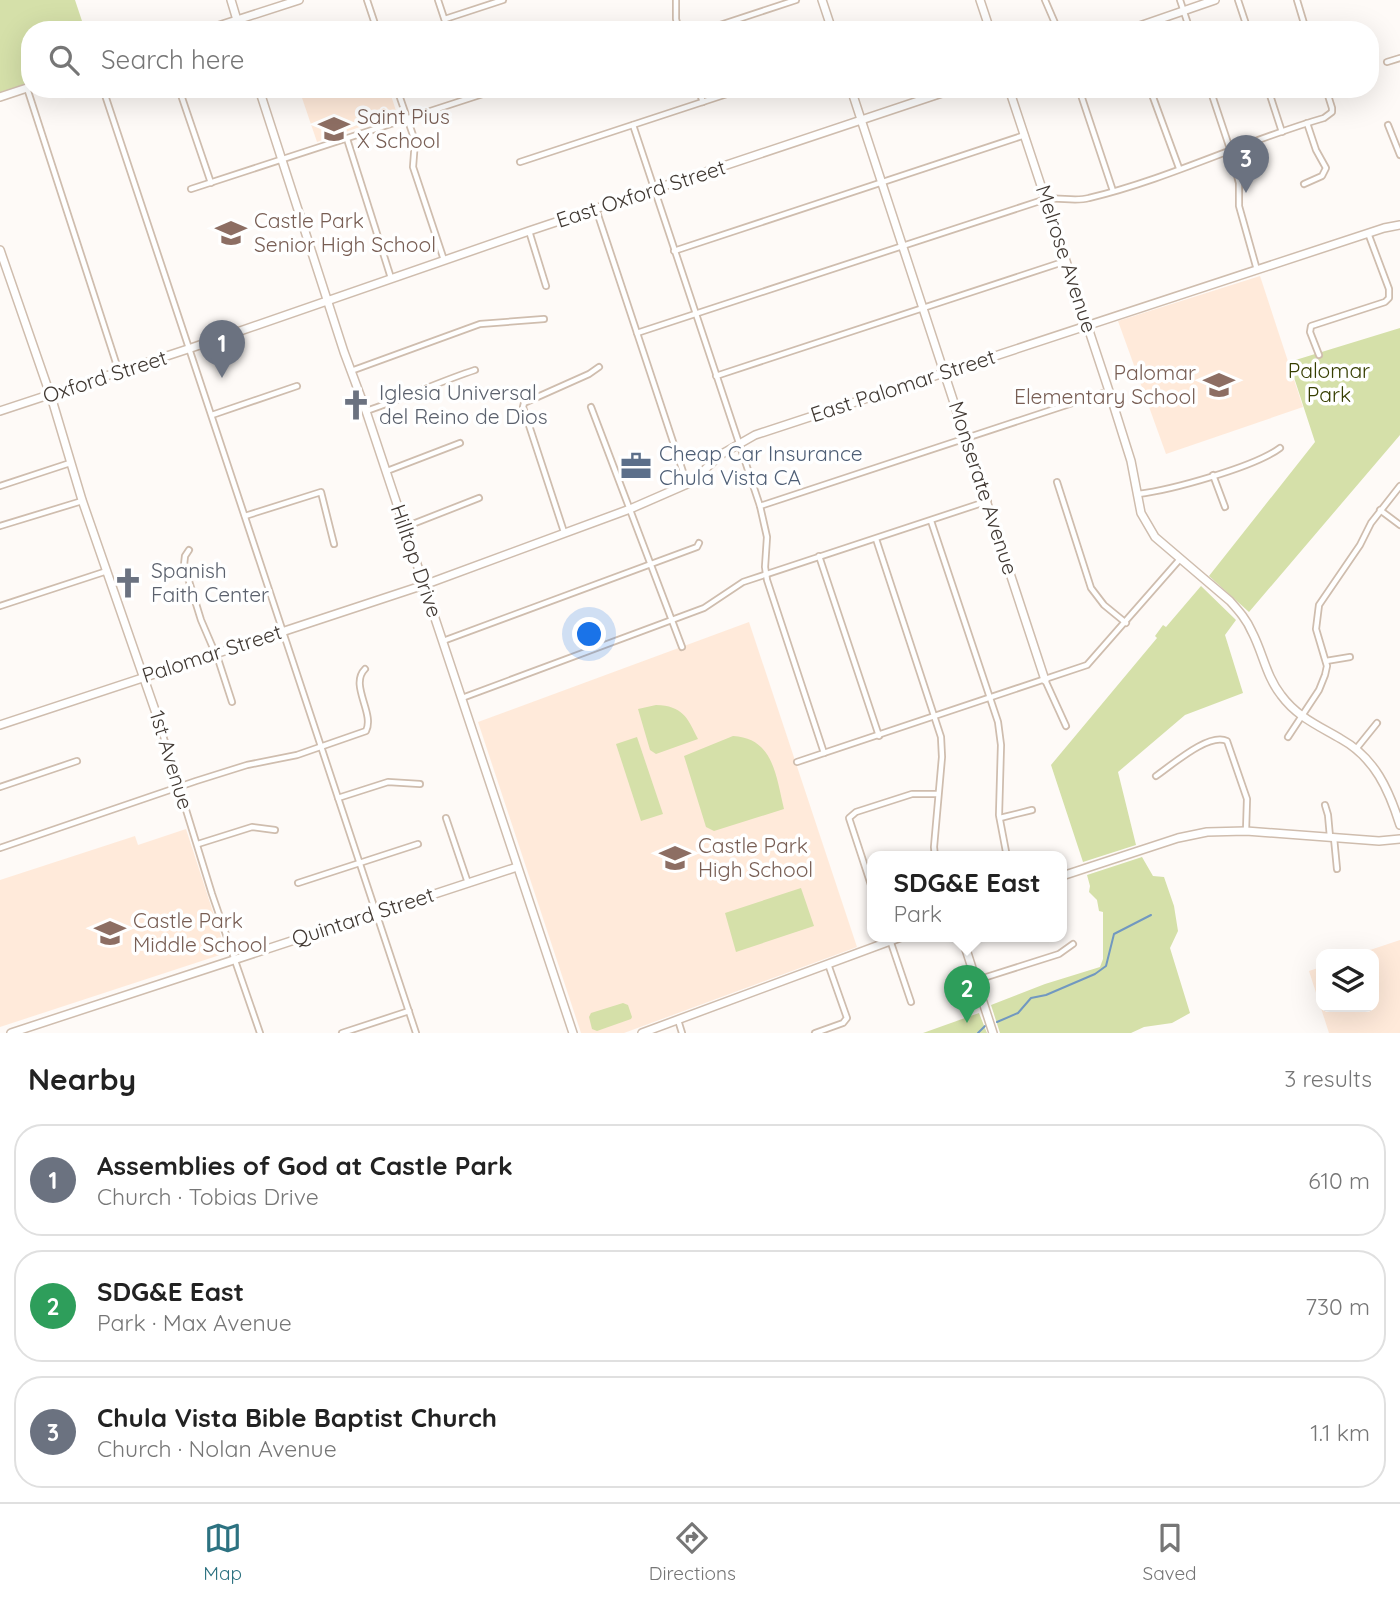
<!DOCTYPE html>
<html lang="en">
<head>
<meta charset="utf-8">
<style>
  body { margin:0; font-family:Quicksand,sans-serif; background:#f6f6f6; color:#222 }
  .controls { position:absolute; right:21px; bottom:21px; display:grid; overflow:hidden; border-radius:14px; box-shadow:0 7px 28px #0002 }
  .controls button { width:63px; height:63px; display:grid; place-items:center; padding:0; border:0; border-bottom:2px solid #e0e0e0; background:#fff; color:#222; font:35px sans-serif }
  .you { position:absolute; left:590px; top:635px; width:24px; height:24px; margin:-18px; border:5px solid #fff; border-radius:50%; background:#1a73e8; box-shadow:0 0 0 10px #1a73e833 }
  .badge { display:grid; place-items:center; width:46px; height:46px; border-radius:50%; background:#2d7281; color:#fff; font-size:23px; font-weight:700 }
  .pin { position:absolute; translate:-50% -58px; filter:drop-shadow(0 2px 4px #0008) }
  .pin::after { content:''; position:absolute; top:37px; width:24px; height:21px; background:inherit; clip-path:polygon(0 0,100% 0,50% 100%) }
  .popup { position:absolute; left:867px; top:851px; width:200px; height:91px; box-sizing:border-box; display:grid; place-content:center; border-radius:14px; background:#fff; filter:drop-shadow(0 2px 5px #0005); font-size:23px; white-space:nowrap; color:#767676 }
  .popup b { font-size:26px; color:#222 }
  .popup::after { content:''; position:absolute; left:50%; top:100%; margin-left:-14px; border:14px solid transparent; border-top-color:#fff }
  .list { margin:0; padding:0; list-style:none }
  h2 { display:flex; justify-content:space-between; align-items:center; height:91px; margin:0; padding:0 28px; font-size:30px }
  h2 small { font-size:23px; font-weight:400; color:#767676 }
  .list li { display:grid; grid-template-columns:46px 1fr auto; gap:21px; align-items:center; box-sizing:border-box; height:112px; margin:0 14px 14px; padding:0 14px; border:2px solid #e0e0e0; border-radius:28px }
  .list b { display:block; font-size:26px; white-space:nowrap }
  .list p { margin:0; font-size:23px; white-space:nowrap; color:#767676 }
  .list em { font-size:23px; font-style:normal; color:#767676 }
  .icon { flex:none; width:38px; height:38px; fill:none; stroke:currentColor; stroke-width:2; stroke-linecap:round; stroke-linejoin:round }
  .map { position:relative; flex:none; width:1400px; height:1033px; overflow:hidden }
  .search { position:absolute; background:#fff; box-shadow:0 7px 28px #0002; left:21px; right:21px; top:21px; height:77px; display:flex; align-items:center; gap:18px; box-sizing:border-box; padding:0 24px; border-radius:28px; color:#767676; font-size:26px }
  .sheet { height:469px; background:#fff }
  nav { display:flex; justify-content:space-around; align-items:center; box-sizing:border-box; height:98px; border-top:2px solid #e0e0e0; background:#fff; font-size:19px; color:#767676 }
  nav a { display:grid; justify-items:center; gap:4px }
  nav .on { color:#2d7281 }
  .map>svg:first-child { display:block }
  .built { fill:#ffeada }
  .green { fill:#d5e0a9 }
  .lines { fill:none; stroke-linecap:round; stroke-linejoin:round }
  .stream { stroke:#7198c0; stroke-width:2 }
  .street-casing { stroke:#cfbdae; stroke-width:8 }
  .secondary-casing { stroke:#cfbdae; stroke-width:10 }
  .street { stroke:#fff; stroke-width:4.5 }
  .secondary { stroke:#fff; stroke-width:7 }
  .labels { text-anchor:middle; stroke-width:7; stroke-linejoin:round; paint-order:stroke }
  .education-label { font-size:21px; fill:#785e54; stroke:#fff; text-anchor:start }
  .street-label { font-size:21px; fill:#413933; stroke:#fff }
  .park-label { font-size:21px; fill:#363e00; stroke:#fff }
  .worship-label { font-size:21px; fill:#5b616d; stroke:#fff; text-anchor:start }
  .service-label { font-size:21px; fill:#4e5e75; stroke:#fff; text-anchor:start }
</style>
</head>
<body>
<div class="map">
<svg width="1400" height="1033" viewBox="0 0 1400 1033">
  <rect width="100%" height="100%" fill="#fefaf7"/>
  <g class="built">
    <polygon points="299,89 389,89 397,114 317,142"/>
    <polygon points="1260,276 1303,407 1166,454 1118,321"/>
    <polygon points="749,622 857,947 624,1033 581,1033 478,722"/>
    <polygon points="186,829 225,949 223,954 0,1027 0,880 135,836 138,845"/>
    <polygon points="1400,940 1400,1033 1329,1033 1309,971 1321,967 1321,1007 1374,1007 1374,954 1358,954"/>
  </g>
  <g class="green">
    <polygon points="0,0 75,0 85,30 30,30 30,89 0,99"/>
    <polygon points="1400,328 1400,435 1249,612 1209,576 1315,442 1289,362"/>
    <polygon points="1201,586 1236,620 1225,635 1243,693 1185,715 1118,772 1136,845 1083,862 1051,765 1157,638 1155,636 1163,625 1166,627"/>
    <path d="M656 705C683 706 687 717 698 739L656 754 650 750 638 709Z"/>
    <path d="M733 736C773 738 776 775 784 809L714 831 706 827 684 756Z"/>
    <polygon points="637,737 663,814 641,821 616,744"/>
    <polygon points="1142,857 1153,876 1164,877 1174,906 1178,931 1170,948 1190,1013 1172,1023 1144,1027 1131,1033 1000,1033 991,1005 1045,984 1100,967 1103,959 1103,912 1099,911 1097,900 1089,892 1090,886 1087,875"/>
    <polygon points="801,888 814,926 736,952 725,913"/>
    <polygon points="623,1003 628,1005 632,1017 631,1019 597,1031 592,1029 589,1017 591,1013"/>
    <polygon points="979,1013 987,1033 923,1033"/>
  </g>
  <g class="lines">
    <g class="stream">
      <polyline points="997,1022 1018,1013 1031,998 1046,995 1095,974 1106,966 1114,934 1151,915"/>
      <polyline points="978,1033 985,1026"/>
    </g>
    <g class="street-casing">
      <g id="street">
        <polyline points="367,0 377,30"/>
        <polyline points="438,0 448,30"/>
        <polyline points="676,0 676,19 679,30"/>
        <polyline points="1045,0 1058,30"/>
        <polyline points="1180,0 1190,30"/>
        <polyline points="1238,0 1248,30"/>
        <polyline points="1297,0 1306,30"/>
        <polyline points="445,19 503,0"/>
        <polyline points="705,30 796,0"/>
        <polyline points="1387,62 1400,58"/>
        <polyline points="27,88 119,372"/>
        <polyline points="103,89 416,1033"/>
        <polyline points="179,89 211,183"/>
        <polyline points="397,89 415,141 413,167 444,260"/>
        <polyline points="698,89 703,102"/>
        <polyline points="1079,89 1113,191"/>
        <polyline points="1150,89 1179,168"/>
        <polyline points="1210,89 1230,149 1239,183 1239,206 1257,270"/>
        <polyline points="1268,89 1282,132"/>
        <polyline points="633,125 760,506 767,537 765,567 767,580 824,753"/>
        <polyline points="1388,125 1400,155"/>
        <polyline points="347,139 391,278"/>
        <polyline points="520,162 742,89"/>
        <polyline points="1304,184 1322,176 1326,168 1316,150 1307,123"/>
        <polyline points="191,189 498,89"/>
        <polyline points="596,209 687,484"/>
        <polyline points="529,231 546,286"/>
        <polyline points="674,251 1025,135"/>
        <path d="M637 333 1046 199C1060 197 1075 202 1089 198 1169 179 1244 141 1324 118L1332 112V108L1326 89"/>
        <polyline points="1319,355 1310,332 1311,326 1385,302 1389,298 1389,289 1368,233"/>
        <polyline points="351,371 480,324 544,319"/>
        <polyline points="716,376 1066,261"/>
        <polyline points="591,407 682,647"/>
        <path d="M366 411C403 399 438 382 475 370"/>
        <polyline points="212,415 297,386"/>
        <polyline points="387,471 460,443"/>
        <polyline points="1213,475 1225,507"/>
        <polyline points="1057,482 1091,588 1104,605 1126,623"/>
        <polyline points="0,486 70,463"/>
        <path d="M1138 494C1171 490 1255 467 1280 448"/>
        <polyline points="760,506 1109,391"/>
        <polyline points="1380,510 1400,525"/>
        <polyline points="245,516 321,492 334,544"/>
        <polyline points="931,521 998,722 1001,745 999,815 1007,857"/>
        <polyline points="0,526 82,501"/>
        <polyline points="405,527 479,498"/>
        <polyline points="564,532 523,407 524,403 589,374 599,367"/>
        <polyline points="876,539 941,737 942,757 934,847 935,857"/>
        <polyline points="189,550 185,556 184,565 201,620 219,662 232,702"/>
        <polyline points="819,556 879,736"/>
        <polyline points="0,606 107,571"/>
        <polyline points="443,641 697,547 699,543"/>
        <polyline points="1326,661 1350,657"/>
        <polyline points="1045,680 1066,726"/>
        <polyline points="462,698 704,608 743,582 988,501"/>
        <polyline points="157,716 212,894 260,1033"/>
        <polyline points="1288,737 1319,690 1325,675 1327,666 1316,629 1319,605 1360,545 1371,523 1400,486"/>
        <polyline points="1356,749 1377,723"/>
        <polyline points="797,762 1087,665 1180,559"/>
        <path d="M1156 776C1172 765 1209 732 1227 741L1247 799 1246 831"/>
        <polyline points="0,787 77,761"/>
        <polyline points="338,798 388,782 420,784"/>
        <polyline points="1325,805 1328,815 1330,837"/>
        <polyline points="446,818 468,883"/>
        <polyline points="1000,818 1032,810"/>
        <polyline points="1334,838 1337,869"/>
        <polyline points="198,844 252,827 275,830"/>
        <path d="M0 848 196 781 247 765 297 755 366 731C375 713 349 685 365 669"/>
        <polyline points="298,883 418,844"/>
        <polyline points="872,888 849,818 856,812 912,794 938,794"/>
        <polyline points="889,937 911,1002"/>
        <polyline points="977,980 1059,954 1073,944"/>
        <polyline points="678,1020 682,1033"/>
        <polyline points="342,1033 409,1011"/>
        <polyline points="815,1033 843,1023 847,1018 828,964"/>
      </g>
    </g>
    <g class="secondary-casing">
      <g id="secondary">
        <polyline points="231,0 240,30"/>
        <polyline points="822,0 832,30"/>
        <polyline points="980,0 990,30"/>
        <polyline points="206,30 299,0"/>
        <polyline points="1128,30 1215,0"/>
        <polyline points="259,89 344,352 366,411 573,1033"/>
        <polyline points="851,89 1045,680"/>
        <path d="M1009 89 1109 391 1131 461 1141 513 1155 537 1230 601C1239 611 1247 620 1252 632 1263 653 1266 676 1281 695 1297 717 1319 726 1341 739 1375 758 1389 790 1400 825"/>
        <polyline points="0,97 30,87"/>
        <polyline points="0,250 53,403 82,500 157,716"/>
        <polyline points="0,411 191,348 529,231 954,89"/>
        <polyline points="0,725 424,585 630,509 692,482 720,455 755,435 1384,228 1400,225"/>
        <polyline points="1062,876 1178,838 1207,832 1246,831 1379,841 1400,839"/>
        <polyline points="962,937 993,1033"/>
        <polyline points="11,1033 517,867"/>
        <polyline points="642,1033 901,937"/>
      </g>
    </g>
    <use href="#street" class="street"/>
    <use href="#secondary" class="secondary"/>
  </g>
  <defs>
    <g id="school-bare" transform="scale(2.415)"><path d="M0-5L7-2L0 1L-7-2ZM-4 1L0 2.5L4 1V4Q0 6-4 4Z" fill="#8d6e63" stroke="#fff" stroke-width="2.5" paint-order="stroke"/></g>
    <g id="church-bare" transform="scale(2.415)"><path d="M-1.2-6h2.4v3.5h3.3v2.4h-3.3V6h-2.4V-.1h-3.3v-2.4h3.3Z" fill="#6b7280" stroke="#fff" stroke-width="2.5" paint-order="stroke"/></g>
    <g id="office-bare" transform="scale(2.415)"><path d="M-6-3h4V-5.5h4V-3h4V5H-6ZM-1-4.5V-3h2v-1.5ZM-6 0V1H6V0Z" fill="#5c6f8a" stroke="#fff" stroke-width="2.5" paint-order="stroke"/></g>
  </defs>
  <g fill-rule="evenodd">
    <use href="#school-bare" x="334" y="129"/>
    <use href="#school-bare" x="231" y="233"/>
    <use href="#school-bare" x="1219" y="385"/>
    <use href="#church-bare" x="356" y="405"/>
    <use href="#office-bare" x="636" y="466"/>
    <use href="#church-bare" x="128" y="583"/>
    <use href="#school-bare" x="675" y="858"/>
    <use href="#school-bare" x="110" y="933"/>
  </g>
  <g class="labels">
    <g class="education-label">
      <text x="357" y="124">Saint Pius<tspan x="357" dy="24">X School</tspan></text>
      <text x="254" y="228">Castle Park<tspan x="254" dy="24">Senior High School</tspan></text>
      <text x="1196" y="380" text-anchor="end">Palomar<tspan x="1196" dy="24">Elementary School</tspan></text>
      <text x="698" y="853">Castle Park<tspan x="698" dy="24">High School</tspan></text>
      <text x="133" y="928">Castle Park<tspan x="133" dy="24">Middle School</tspan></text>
    </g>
    <g class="street-label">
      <text transform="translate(641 194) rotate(-18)" y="7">East Oxford Street</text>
      <text transform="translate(1066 259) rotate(72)" y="7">Melrose Avenue</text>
      <text transform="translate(105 377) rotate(-18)" y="7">Oxford Street</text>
      <text transform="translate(903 386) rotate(-18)" y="7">East Palomar Street</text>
      <text transform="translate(983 488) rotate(72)" y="7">Monserate Avenue</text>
      <text transform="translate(416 561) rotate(71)" y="7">Hilltop Drive</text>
      <text transform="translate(212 654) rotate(-18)" y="7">Palomar Street</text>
      <text transform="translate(171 760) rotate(73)" y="7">1st Avenue</text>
      <text transform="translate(363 917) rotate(-18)" y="7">Quintard Street</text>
    </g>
    <g class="park-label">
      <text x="1329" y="378">Palomar<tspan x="1329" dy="24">Park</tspan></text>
    </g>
    <g class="worship-label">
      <text x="379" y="400">Iglesia Universal<tspan x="379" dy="24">del Reino de Dios</tspan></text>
      <text x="151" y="578">Spanish<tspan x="151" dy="24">Faith Center</tspan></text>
    </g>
    <g class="service-label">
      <text x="659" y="461">Cheap Car Insurance<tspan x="659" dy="24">Chula Vista CA</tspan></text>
    </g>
  </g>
</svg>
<div class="controls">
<button><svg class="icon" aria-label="layers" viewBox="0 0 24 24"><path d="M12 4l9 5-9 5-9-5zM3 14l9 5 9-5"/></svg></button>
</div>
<div class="you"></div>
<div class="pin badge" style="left:222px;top:378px;background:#6b7280">1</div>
<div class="pin badge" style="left:967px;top:1023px;background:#2e9e5b">2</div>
<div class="popup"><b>SDG&amp;E East</b>Park</div>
<div class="pin badge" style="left:1246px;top:193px;background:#6b7280">3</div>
<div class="search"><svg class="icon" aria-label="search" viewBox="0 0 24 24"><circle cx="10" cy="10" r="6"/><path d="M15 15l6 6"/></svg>Search here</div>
</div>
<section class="sheet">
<h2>Nearby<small>3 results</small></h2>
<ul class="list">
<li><span class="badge" style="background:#6b7280">1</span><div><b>Assemblies of God at Castle Park</b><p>Church · Tobias Drive</p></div><em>610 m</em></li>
<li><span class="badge" style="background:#2e9e5b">2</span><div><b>SDG&amp;E East</b><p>Park · Max Avenue</p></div><em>730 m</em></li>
<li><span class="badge" style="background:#6b7280">3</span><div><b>Chula Vista Bible Baptist Church</b><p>Church · Nolan Avenue</p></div><em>1.1 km</em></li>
</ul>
</section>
<nav>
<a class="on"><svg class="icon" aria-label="map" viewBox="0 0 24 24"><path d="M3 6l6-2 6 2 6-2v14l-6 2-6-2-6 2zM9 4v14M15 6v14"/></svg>Map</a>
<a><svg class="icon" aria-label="directions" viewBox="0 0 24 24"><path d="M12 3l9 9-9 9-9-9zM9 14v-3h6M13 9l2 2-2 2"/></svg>Directions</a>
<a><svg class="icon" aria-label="saved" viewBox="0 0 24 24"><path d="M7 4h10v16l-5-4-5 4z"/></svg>Saved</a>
</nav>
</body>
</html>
